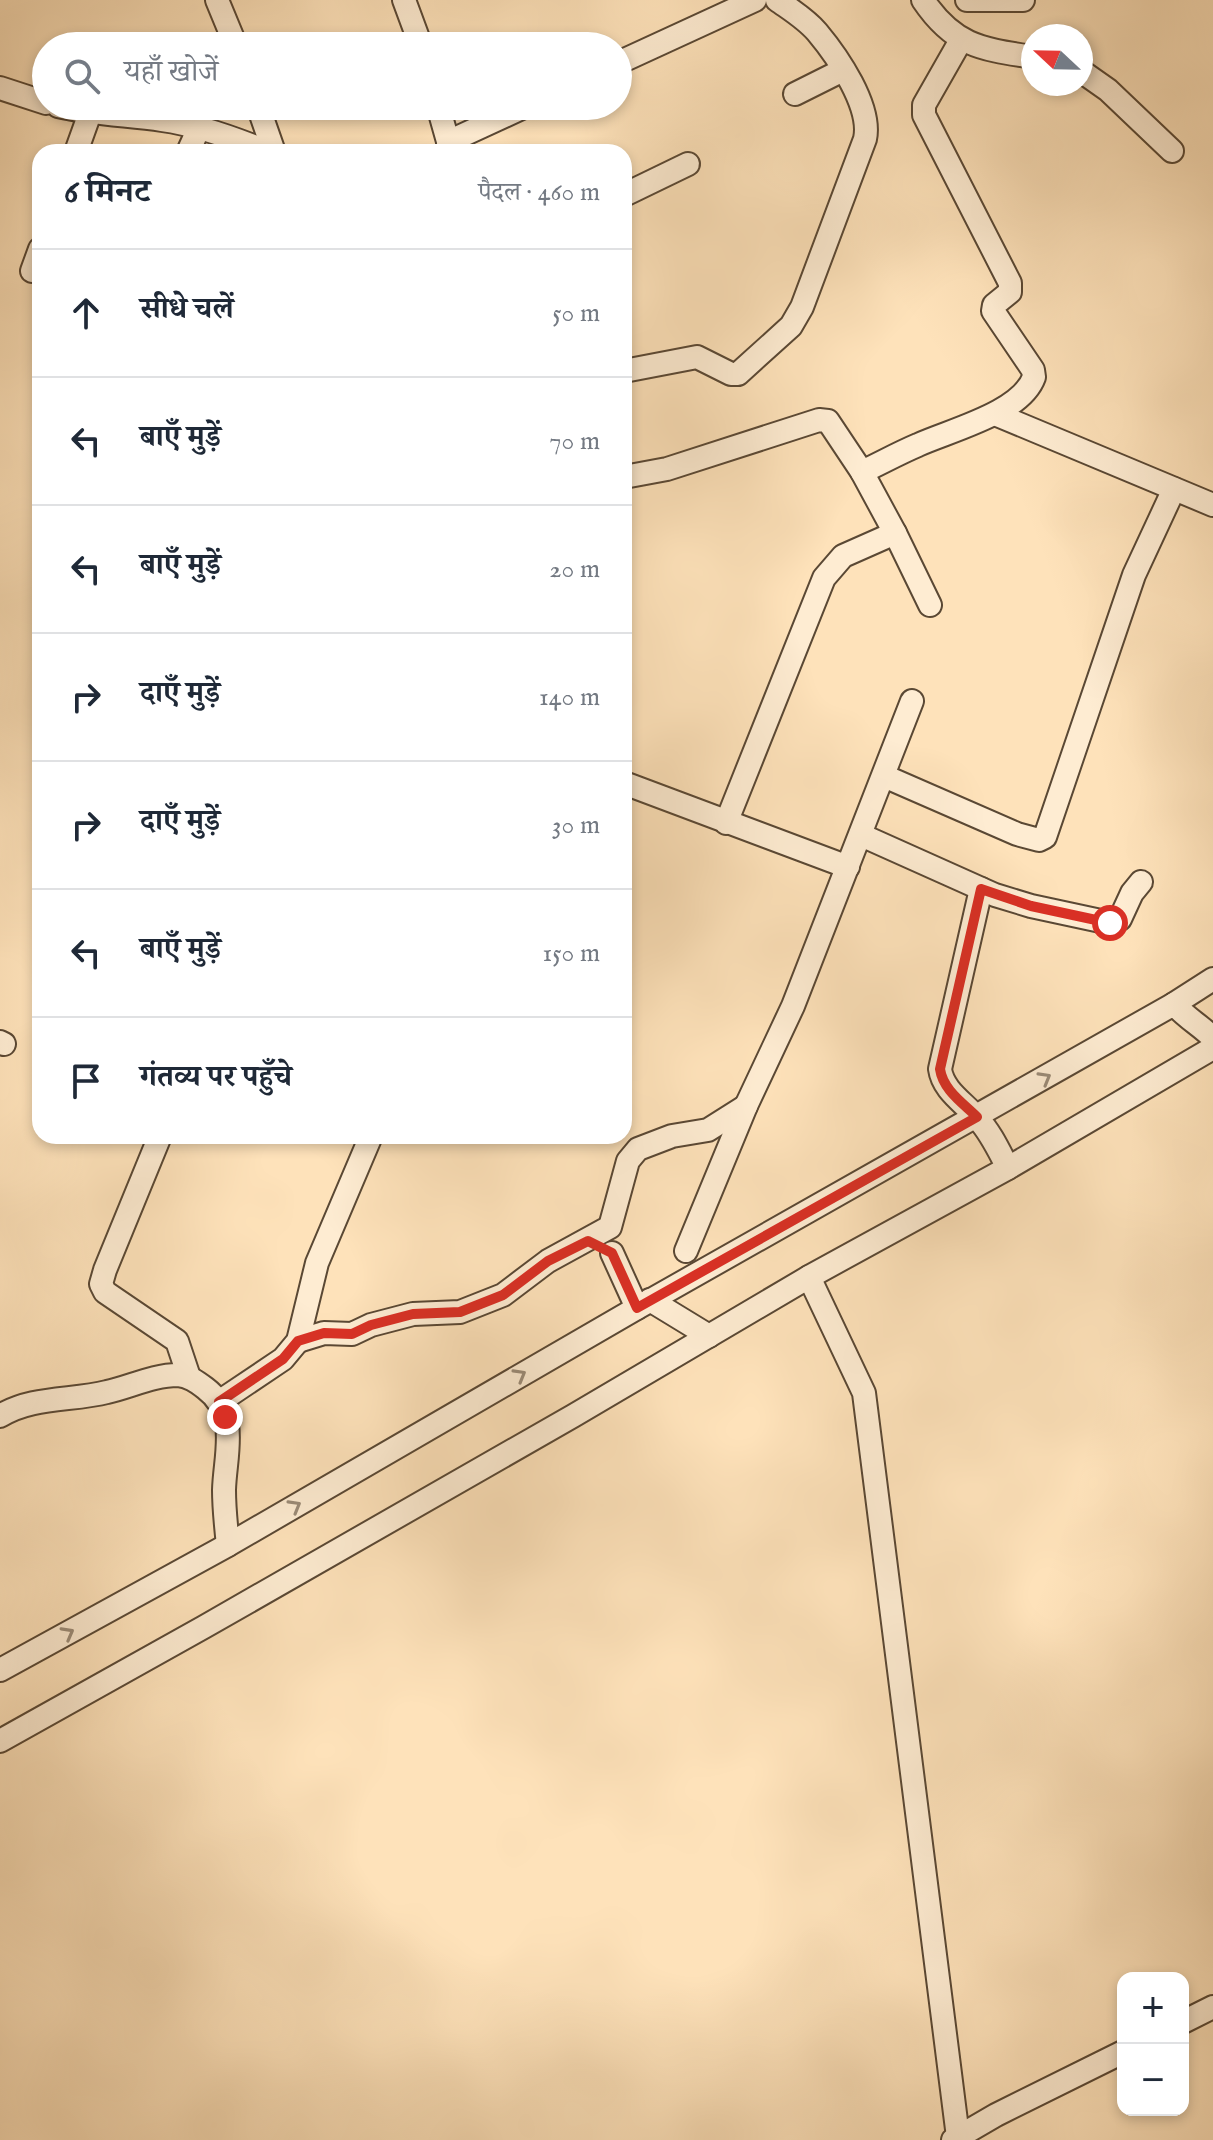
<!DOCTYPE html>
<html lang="hi">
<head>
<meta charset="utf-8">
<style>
  body { margin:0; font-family:"IM FELL English","Noto Serif Devanagari",serif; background:#f6f6f7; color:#1f2937 }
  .controls { position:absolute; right:24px; bottom:24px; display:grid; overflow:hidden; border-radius:16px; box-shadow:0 4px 12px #0003 }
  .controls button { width:72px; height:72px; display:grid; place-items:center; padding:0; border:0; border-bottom:2px solid #e0e1e3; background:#fff; color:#1f2937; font:40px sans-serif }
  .compass { position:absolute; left:1021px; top:24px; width:72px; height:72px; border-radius:50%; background:#fff; box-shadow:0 4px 12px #0003; rotate:292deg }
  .stop { position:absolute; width:24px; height:24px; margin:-18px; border:6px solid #d93025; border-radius:50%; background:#fff }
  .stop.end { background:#d93025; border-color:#fff; box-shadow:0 2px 8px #0008 }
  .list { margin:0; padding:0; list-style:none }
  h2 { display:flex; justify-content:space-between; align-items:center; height:104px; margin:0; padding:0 32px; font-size:34px }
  h2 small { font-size:26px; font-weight:400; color:#747a83 }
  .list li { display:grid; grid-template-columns:52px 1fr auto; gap:24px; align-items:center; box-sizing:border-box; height:128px; padding:0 32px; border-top:2px solid #e0e1e3 }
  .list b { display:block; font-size:30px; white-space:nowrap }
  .list em { font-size:26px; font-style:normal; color:#747a83 }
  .icon { flex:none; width:44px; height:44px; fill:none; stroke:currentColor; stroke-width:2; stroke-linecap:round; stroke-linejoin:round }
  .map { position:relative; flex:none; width:1213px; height:2140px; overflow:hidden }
  .search { position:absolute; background:#fff; box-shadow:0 4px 12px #0003; left:32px; top:32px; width:600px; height:88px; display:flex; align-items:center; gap:20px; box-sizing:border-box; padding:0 28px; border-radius:44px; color:#747a83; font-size:30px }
  .panel { position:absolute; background:#fff; box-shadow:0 4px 12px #0003; left:32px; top:144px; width:600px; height:1000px; border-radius:24px }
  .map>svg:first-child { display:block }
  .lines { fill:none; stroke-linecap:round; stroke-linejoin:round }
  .minor-casing { stroke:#5a4834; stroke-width:26 }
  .minor { stroke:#feecd2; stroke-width:22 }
  .oneway { stroke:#9b8b77 }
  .route { stroke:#d93025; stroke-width:10 }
</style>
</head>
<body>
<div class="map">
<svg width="1213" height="2140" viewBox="0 0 1213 2140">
  <rect width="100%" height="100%" fill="#fee2ba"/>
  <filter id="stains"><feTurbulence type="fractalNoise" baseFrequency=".0025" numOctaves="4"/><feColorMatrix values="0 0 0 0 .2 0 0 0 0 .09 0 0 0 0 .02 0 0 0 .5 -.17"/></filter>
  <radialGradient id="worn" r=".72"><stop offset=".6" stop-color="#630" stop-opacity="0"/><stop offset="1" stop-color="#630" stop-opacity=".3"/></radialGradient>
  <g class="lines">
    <g class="minor-casing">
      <g id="minor">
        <polyline points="217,0 236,46"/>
        <polyline points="404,0 421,46"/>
        <path d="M923 0C954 46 981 49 1033 57"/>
        <polyline points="967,0 1023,0"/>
        <polyline points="618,63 755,0"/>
        <polyline points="1081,71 1108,90 1172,151"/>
        <polyline points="0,88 46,103"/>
        <polyline points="795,94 843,70"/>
        <path d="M58 106C92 114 127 115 162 120 198 125 234 138 268 152"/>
        <polyline points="258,106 274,152"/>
        <polyline points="438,106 451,152"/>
        <polyline points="448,142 526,106"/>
        <polyline points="76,152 90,113"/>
        <polyline points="188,152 199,128"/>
        <polyline points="624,195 688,164"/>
        <polyline points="32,271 40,249"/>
        <path d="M624 371 697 357 731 374H738L791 326 802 307 865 139C872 107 838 57 817 32 806 19 791 10 777 0"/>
        <polyline points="995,414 1213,505"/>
        <path d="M862 472C881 463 899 453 918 445 951 430 1021 413 1034 377L1033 370 993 311 994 305 1010 292V283L924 115V105L961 40"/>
        <polyline points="624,477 667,469 819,420 828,421 862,472 895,533 930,605"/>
        <polyline points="884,776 1017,834 1039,840 1045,837 1134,575 1174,489"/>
        <polyline points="624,783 848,867"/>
        <polyline points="726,823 824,578 843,556 895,533"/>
        <polyline points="861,835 995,895 1031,906 1110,923 1120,919 1132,893 1141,882"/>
        <path d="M981 889 940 1069C943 1091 965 1103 978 1119 991 1133 999 1151 1008 1168"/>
        <polyline points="1174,1004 1213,979"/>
        <polyline points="0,1042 4,1044"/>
        <polyline points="160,1136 105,1270 101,1284 105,1292 177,1341 189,1377"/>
        <polyline points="686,1251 746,1106 793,1006 912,701"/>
        <polyline points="612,1253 637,1308"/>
        <polyline points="809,1277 864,1393 958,2137"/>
        <polyline points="650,1300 709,1336"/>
        <polyline points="298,1341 324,1333 352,1334 371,1325 413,1314 460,1312 503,1295 548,1261 610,1227 628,1161 638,1149 672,1136 708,1130 746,1106"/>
        <polyline points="219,1402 283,1359 298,1341 317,1263 371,1136"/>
        <path d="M0 1416C32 1396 72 1401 107 1392 130 1387 153 1375 178 1375 189 1376 197 1382 205 1388 240 1414 225 1454 224 1490 224 1509 226 1527 228 1545"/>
        <path d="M0 1670 228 1545 637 1308 1174 1004C1186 1018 1200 1025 1213 1038"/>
        <polyline points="0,1741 204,1627 573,1416 809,1277 1008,1168 1213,1048"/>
        <polyline points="1183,2022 1213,2007"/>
        <polyline points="953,2140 996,2115 1123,2052"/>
      </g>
    </g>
    <use href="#minor" class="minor"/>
  </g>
  <defs><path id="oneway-chevron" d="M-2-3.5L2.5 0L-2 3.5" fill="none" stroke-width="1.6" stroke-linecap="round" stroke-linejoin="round" transform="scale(2)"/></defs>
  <g class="oneway">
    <use href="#oneway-chevron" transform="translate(1045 1078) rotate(-30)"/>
    <use href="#oneway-chevron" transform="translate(520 1375) rotate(-30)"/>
    <use href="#oneway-chevron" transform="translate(295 1506) rotate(-30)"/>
    <use href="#oneway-chevron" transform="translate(68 1633) rotate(-29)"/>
  </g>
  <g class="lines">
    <path class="route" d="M225 1417 219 1402 283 1359 298 1341 324 1333 352 1334 371 1325 413 1314 460 1312 503 1295 548 1261 588 1241 612 1253 637 1308 977 1117C963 1103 943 1090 940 1069L981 889 1031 906 1110 923"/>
  </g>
  <rect width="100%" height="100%" filter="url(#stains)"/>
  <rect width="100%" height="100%" fill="url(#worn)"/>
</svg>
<div class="controls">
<button>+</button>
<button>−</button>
</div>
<svg class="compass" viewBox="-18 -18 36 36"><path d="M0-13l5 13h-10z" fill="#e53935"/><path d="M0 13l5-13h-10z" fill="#747a83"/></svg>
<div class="stop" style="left:1110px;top:923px"></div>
<div class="stop end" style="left:225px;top:1417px"></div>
<div class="search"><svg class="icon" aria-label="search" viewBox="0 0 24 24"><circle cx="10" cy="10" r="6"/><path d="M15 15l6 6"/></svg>यहाँ खोजें</div>
<section class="panel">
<h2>6 मिनट<small>पैदल · 460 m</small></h2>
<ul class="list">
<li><svg class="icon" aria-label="ahead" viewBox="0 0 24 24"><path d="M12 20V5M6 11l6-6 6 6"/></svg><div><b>सीधे चलें</b></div><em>50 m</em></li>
<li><svg class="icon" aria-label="left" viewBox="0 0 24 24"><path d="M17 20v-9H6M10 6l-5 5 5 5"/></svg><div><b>बाएँ मुड़ें</b></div><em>70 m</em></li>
<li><svg class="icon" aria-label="left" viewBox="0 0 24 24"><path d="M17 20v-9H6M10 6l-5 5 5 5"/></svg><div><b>बाएँ मुड़ें</b></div><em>20 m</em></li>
<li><svg class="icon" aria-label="right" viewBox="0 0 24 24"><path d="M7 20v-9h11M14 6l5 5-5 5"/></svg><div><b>दाएँ मुड़ें</b></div><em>140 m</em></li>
<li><svg class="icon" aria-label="right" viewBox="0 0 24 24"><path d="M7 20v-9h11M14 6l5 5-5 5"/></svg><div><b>दाएँ मुड़ें</b></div><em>30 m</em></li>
<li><svg class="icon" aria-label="left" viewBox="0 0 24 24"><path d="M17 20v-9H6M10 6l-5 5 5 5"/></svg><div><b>बाएँ मुड़ें</b></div><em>150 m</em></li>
<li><svg class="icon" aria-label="arrive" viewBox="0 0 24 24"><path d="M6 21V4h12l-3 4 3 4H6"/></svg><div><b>गंतव्य पर पहुँचे</b></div></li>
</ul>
</section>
</div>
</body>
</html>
